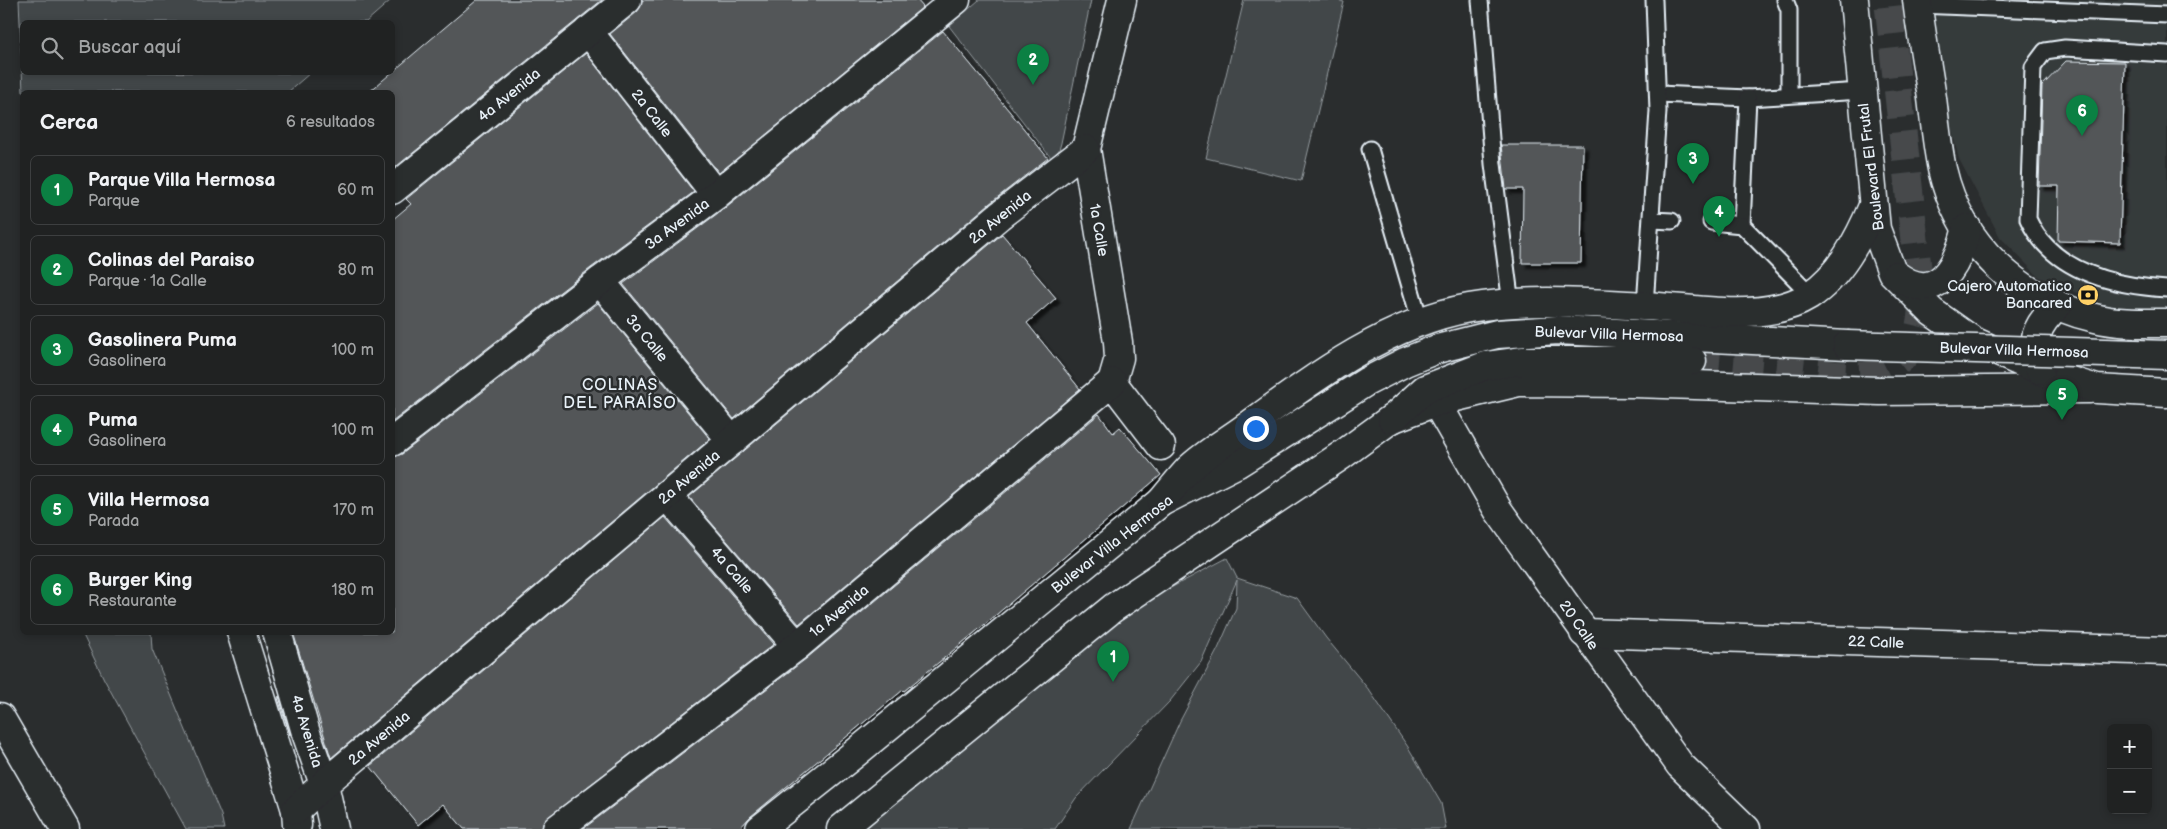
<!DOCTYPE html>
<html lang="es">
<head>
<meta charset="utf-8">
<style>
  body { margin:0; font-family:"Balsamiq Sans",sans-serif; background:#2d2f2f; color:#f1f3f6 }
  .controls { position:absolute; right:15px; bottom:15px; display:grid; overflow:hidden; border-radius:8px; box-shadow:0 2px 8px #0003 }
  .controls button { width:45px; height:45px; display:grid; place-items:center; padding:0; border:0; border-bottom:1px solid #3d3f40; background:#202222; color:#f1f3f6; font:25px sans-serif }
  .you { position:absolute; left:1255px; top:428px; width:18px; height:18px; margin:-12px; border:4px solid #fff; border-radius:50%; background:#1a73e8; box-shadow:0 0 0 8px #1a73e833 }
  .badge { display:grid; place-items:center; width:32px; height:32px; border-radius:50%; background:#0b8043; color:#fff; font-size:16px; font-weight:700 }
  .pin { position:absolute; translate:-50% -41px; filter:drop-shadow(0 1px 2px #0008) }
  .pin::after { content:''; position:absolute; top:26px; width:18px; height:15px; background:inherit; clip-path:polygon(0 0,100% 0,50% 100%) }
  .list { margin:0; padding:0; list-style:none }
  h2 { display:flex; justify-content:space-between; align-items:center; height:65px; margin:0; padding:0 20px; font-size:21px }
  h2 small { font-size:16px; font-weight:400; color:#a2a4a5 }
  .list li { display:grid; grid-template-columns:32px 1fr auto; gap:15px; align-items:center; box-sizing:border-box; height:70px; margin:0 10px 10px; padding:0 10px; border:1px solid #3d3f40; border-radius:8px }
  .list b { display:block; font-size:19px; white-space:nowrap }
  .list p { margin:0; font-size:16px; white-space:nowrap; color:#a2a4a5 }
  .list em { font-size:16px; font-style:normal; color:#a2a4a5 }
  .icon { flex:none; width:28px; height:28px; fill:none; stroke:currentColor; stroke-width:2; stroke-linecap:round; stroke-linejoin:round }
  .map { position:relative; flex:none; width:2167px; height:829px; overflow:hidden }
  .search { position:absolute; background:#202222; box-shadow:0 2px 8px #0003; left:20px; top:20px; width:375px; height:55px; display:flex; align-items:center; gap:12px; box-sizing:border-box; padding:0 18px; border-radius:8px; color:#a2a4a5; font-size:19px }
  .panel { position:absolute; background:#202222; box-shadow:0 2px 8px #0003; left:20px; top:90px; width:375px; height:545px; border-radius:8px }
  .map>svg:first-child { display:block }
  .built { fill:#363a3b }
  .green { fill:#424648; stroke:#959ca0 }
  .building { fill:#535759; stroke:#e8f1f8; filter:url(#shadow) }
  .lines { fill:none; stroke-linecap:round; stroke-linejoin:round }
  .primary-tunnel { stroke:#464a4c; stroke-width:28; stroke-dasharray:28 14; stroke-linecap:butt }
  .lane-casing { stroke:#e8f1f8; stroke-width:19 }
  .street-casing { stroke:#e8f1f8; stroke-width:31 }
  .secondary-casing { stroke:#e8f1f8; stroke-width:31 }
  .primary-casing { stroke:#e8f1f8; stroke-width:31 }
  .lane { stroke:#2a2d2e; stroke-width:15 }
  .street { stroke:#2a2d2e; stroke-width:28 }
  .secondary { stroke:#2a2d2e; stroke-width:28 }
  .primary { stroke:#2a2d2e; stroke-width:28 }
  .secondary-bridge-casing { stroke:#e8f1f8; stroke-width:31; stroke-linecap:butt }
  .secondary-bridge { stroke:#2a2d2e; stroke-width:28 }
  .labels { text-anchor:middle; stroke-width:5; stroke-linejoin:round; paint-order:stroke }
  .street-label { font-size:15px; fill:#e8f1f8; stroke:#2a2d2e }
  .poi-label { font-size:15px; fill:#e8f1f8; stroke:#2a2d2e; text-anchor:end }
  .neighbourhood-label { font-size:16px; letter-spacing:1px; fill:#e8f1f8; stroke:#2a2d2e }
</style>
</head>
<body>
<div class="map">
<svg width="2167" height="829" viewBox="0 0 2167 829">
  <defs>
    <filter id="shadow"><feDropShadow dx="4.5" dy="4.5" stdDeviation="1" flood-color="#0009"/></filter>
  </defs>
  <rect width="100%" height="100%" fill="#2a2d2e"/>
  <filter id="ink" filterUnits="userSpaceOnUse"><feTurbulence type="fractalNoise" baseFrequency=".02" numOctaves="2"/><feDisplacementMap in="SourceGraphic" scale="10" xChannelSelector="R" yChannelSelector="G"/><feConvolveMatrix kernelMatrix="1 2 1 2 8 2 1 2 1" color-interpolation-filters="sRGB"/></filter>
  <g filter="url(#ink)">
    <polygon class="built" points="1930,0 2167,0 2167,309 2113,308 2039,277 2000,237 1959,159 1937,72"/>
    <g class="green">
      <polygon points="19,0 391,0 366,22 22,22 22,72 310,73 288,92 23,92"/>
      <polygon points="979,0 1091,0 1061,143 1059,150 1051,158 949,26"/>
      <polygon points="1244,0 1337,0 1344,2 1301,181 1206,158"/>
      <polygon points="1227,558 1237,578 1297,598 1326,638 1369,690 1408,747 1441,803 1446,829 1131,829 1180,721 1218,649 1236,608 1237,580 1201,662 1170,701 1076,798 1055,829 863,829 1127,611"/>
      <polygon points="82,633 151,633 152,649 221,815 224,829 186,829 104,679"/>
    </g>
    <g class="building">
      <polygon points="477,0 602,0 392,170 392,92 369,92"/>
      <polygon points="642,0 917,0 923,7 719,173 610,34 637,12 641,6"/>
      <polygon points="943,31 1048,158 989,204 734,419 623,284 726,207"/>
      <polygon points="586,53 694,192 591,268 392,422 392,220 411,204 406,199"/>
      <polygon points="2066,61 2125,62 2120,243 2058,241 2059,186 2039,186 2042,86"/>
      <polygon points="1501,145 1583,145 1581,263 1522,263 1523,189 1506,189"/>
      <polygon points="1002,234 1056,298 1027,323 1080,389 799,624 689,497"/>
      <polygon points="598,303 710,439 331,758 293,632 392,632 392,457 402,454"/>
      <polygon points="1099,414 1113,433 1120,427 1161,475 990,620 904,691 903,690 750,817 739,829 583,829 807,658"/>
      <polygon points="665,517 774,644 548,817 543,823 542,829 464,829 443,804 418,825 370,766"/>
      <polygon points="279,696 290,735 278,698"/>
    </g>
    <g class="lines">
      <path class="primary-tunnel" d="M1692 361C1726 364 1760 367 1795 370 1822 372 1859 382 1885 370 1911 358 1920 335 1922 308L1888 0"/>
      <g class="lane-casing">
        <g id="lane">
          <polyline points="1480,0 1493,164 1511,304"/>
          <polyline points="1785,0 1789,10 1789,95"/>
          <polyline points="1918,5 2167,15"/>
          <path d="M2167 54 2065 48 2045 51 2033 67 2028 219C2052 272 2114 286 2167 289"/>
          <polyline points="1658,94 1748,98 1862,91"/>
          <polyline points="1748,98 1742,225 1811,295"/>
          <polyline points="1370,149 1416,307 1422,321"/>
          <polyline points="1652,220 1672,221"/>
          <polyline points="1711,222 1742,225"/>
          <polyline points="1645,306 1658,111 1654,0"/>
        </g>
      </g>
      <g class="street-casing">
        <g id="street">
          <polyline points="1122,0 1086,149 1118,342 1119,358 1112,382 1161,446"/>
          <polyline points="588,31 716,195"/>
          <polyline points="392,190 627,0"/>
          <polyline points="600,281 732,441"/>
          <polyline points="1436,402 1498,510 1680,765 1746,829"/>
          <polyline points="392,442 600,281 716,195 956,0"/>
          <polyline points="667,495 797,646"/>
          <polyline points="241,632 296,810 297,825"/>
          <polyline points="277,632 306,733 324,784 334,829"/>
          <polyline points="1584,633 2167,651"/>
          <polyline points="0,717 65,829"/>
          <polyline points="296,810 324,784 999,216 1086,149"/>
          <polyline points="557,829 797,646 1112,382"/>
        </g>
      </g>
      <g class="secondary-casing">
        <g id="secondary">
          <polyline points="760,829 853,755 1161,502 1238,463 1366,382 1405,362 1437,349 1497,334 1558,330 1847,345"/>
          <polyline points="841,829 1113,608 1342,455 1391,419 1436,402 1519,382 1634,383 1880,391 2090,389"/>
        </g>
      </g>
      <g class="primary-casing">
        <g id="primary">
          <polyline points="1854,0 1876,229 1892,272 1932,312 1973,341 2050,375 2097,389 2167,393"/>
          <path d="M1917 0C1921 33 1927 65 1932 98 1935 122 1937 146 1942 169 1960 246 2020 300 2095 318 2118 324 2143 323 2167 323"/>
          <path d="M1896 275C1938 307 1958 264 1967 228"/>
          <path d="M2040 370C2030 341 2035 326 2058 305"/>
          <polyline points="1392,419 1425,389 1485,366 1522,361 1692,361"/>
          <path d="M1161 502C1170 491 1179 480 1188 470 1204 454 1226 442 1245 428 1311 380 1386 323 1469 308 1527 298 1588 303 1647 306 1695 309 1766 323 1809 296 1840 276 1859 239 1873 206"/>
        </g>
      </g>
      <use href="#lane" class="lane"/>
      <use href="#street" class="street"/>
      <use href="#secondary" class="secondary"/>
      <use href="#primary" class="primary"/>
      <g class="secondary-bridge-casing">
        <polyline id="secondary-bridge" points="1847,345 2167,355"/>
      </g>
      <use href="#secondary-bridge" class="secondary-bridge"/>
    </g>
  </g>
  <defs>
    <g id="bank-disc" transform="scale(1.125)"><circle r="9.5" fill="#ffd166" stroke="#2a2d2e"/><path d="M-6-4H6V4H-6ZM0-2.3a2.3 2.3 0 1 0 0 4.6a2.3 2.3 0 1 0 0-4.6Z" fill="#111"/></g>
  </defs>
  <g fill-rule="evenodd">
    <use href="#bank-disc" x="2088" y="295"/>
  </g>
  <g class="labels">
    <g class="street-label">
      <text transform="translate(509 95) rotate(-39)" y="5">4a Avenida</text>
      <text transform="translate(652 113) rotate(52)" y="5">2a Calle</text>
      <text transform="translate(1871 167) rotate(-97)" y="5">Boulevard El Frutal</text>
      <text transform="translate(1000 217) rotate(-39)" y="5">2a Avenida</text>
      <text transform="translate(677 224) rotate(-36)" y="5">3a Avenida</text>
      <text transform="translate(1099 230) rotate(80)" y="5">1a Calle</text>
      <text transform="translate(1609 334) rotate(2)" y="5">Bulevar Villa Hermosa</text>
      <text transform="translate(647 338) rotate(50)" y="5">3a Calle</text>
      <text transform="translate(2014 350) rotate(2)" y="5">Bulevar Villa Hermosa</text>
      <text transform="translate(689 477) rotate(-40)" y="5">2a Avenida</text>
      <text transform="translate(1112 544) rotate(-38)" y="5">Bulevar Villa Hermosa</text>
      <text transform="translate(732 570) rotate(49)" y="5">4a Calle</text>
      <text transform="translate(839 611) rotate(-40)" y="5">1a Avenida</text>
      <text transform="translate(1579 625) rotate(55)" y="5">20 Calle</text>
      <text transform="translate(1876 642) rotate(2)" y="5">22 Calle</text>
      <text transform="translate(307 731) rotate(73)" y="5">4a Avenida</text>
      <text transform="translate(379 738) rotate(-40)" y="5">2a Avenida</text>
    </g>
    <g class="poi-label">
      <text x="2072" y="291">Cajero Automatico<tspan x="2072" dy="17">Bancared</tspan></text>
    </g>
    <g class="neighbourhood-label">
      <text x="620" y="390">COLINAS<tspan x="620" dy="18">DEL PARAÍSO</tspan></text>
    </g>
  </g>
</svg>
<div class="controls">
<button>+</button>
<button>−</button>
</div>
<div class="you"></div>
<div class="pin badge" style="left:1113px;top:682px">1</div>
<div class="pin badge" style="left:1033px;top:85px">2</div>
<div class="pin badge" style="left:1693px;top:184px">3</div>
<div class="pin badge" style="left:1719px;top:237px">4</div>
<div class="pin badge" style="left:2062px;top:420px">5</div>
<div class="pin badge" style="left:2082px;top:136px">6</div>
<div class="search"><svg class="icon" aria-label="search" viewBox="0 0 24 24"><circle cx="10" cy="10" r="6"/><path d="M15 15l6 6"/></svg>Buscar aquí</div>
<section class="panel">
<h2>Cerca<small>6 resultados</small></h2>
<ul class="list">
<li><span class="badge">1</span><div><b>Parque Villa Hermosa</b><p>Parque</p></div><em>60 m</em></li>
<li><span class="badge">2</span><div><b>Colinas del Paraiso</b><p>Parque · 1a Calle</p></div><em>80 m</em></li>
<li><span class="badge">3</span><div><b>Gasolinera Puma</b><p>Gasolinera</p></div><em>100 m</em></li>
<li><span class="badge">4</span><div><b>Puma</b><p>Gasolinera</p></div><em>100 m</em></li>
<li><span class="badge">5</span><div><b>Villa Hermosa</b><p>Parada</p></div><em>170 m</em></li>
<li><span class="badge">6</span><div><b>Burger King</b><p>Restaurante</p></div><em>180 m</em></li>
</ul>
</section>
</div>
</body>
</html>
